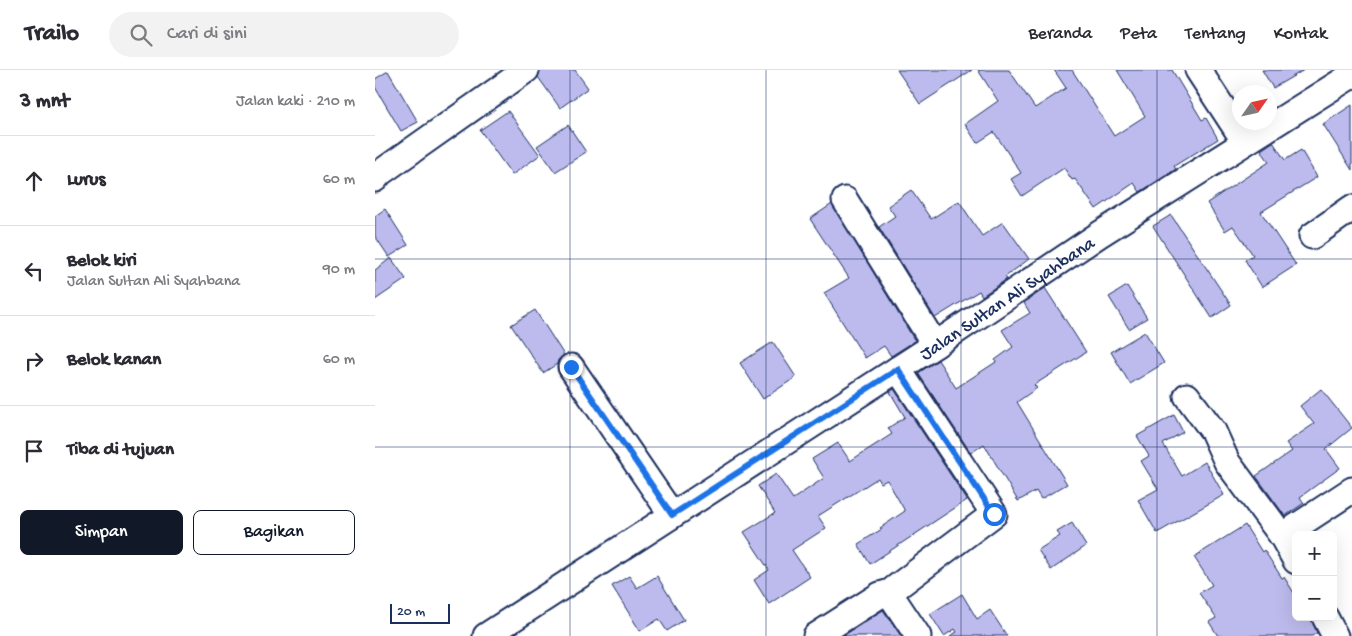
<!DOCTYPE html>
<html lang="id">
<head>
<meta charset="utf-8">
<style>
  body { margin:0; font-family:"Gochi Hand",sans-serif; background:#f2f2f3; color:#2b2b33 }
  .controls { position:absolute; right:15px; bottom:15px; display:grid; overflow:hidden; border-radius:8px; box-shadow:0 5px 20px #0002 }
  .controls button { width:45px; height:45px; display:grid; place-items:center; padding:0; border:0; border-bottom:1px solid #e1e1e2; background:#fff; color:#2b2b33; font:25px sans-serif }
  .compass { position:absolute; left:857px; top:15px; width:45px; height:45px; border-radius:50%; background:#fff; box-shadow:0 5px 20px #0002; rotate:56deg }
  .scale { position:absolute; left:15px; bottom:12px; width:60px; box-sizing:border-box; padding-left:5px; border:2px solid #1b2f5e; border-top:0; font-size:14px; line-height:18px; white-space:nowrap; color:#1b2f5e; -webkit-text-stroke:4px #fff; paint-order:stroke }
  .stop { position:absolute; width:15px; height:15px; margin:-11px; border:4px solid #1a73e8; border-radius:50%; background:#fff }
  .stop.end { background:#1a73e8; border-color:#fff; box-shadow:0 1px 5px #0008 }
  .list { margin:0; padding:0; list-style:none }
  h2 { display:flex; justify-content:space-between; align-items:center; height:65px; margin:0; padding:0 20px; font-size:21px }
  h2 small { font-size:16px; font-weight:400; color:#7c7c81 }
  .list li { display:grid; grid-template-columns:32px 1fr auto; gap:15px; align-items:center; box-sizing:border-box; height:90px; padding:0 20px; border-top:1px solid #e1e1e2 }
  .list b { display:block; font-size:19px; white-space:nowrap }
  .list p { margin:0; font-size:16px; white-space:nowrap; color:#7c7c81 }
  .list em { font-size:16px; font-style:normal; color:#7c7c81 }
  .actions { display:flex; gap:10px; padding:15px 20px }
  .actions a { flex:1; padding:11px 0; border:1px solid #111827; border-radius:8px; text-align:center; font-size:18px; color:#111827 }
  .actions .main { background:#111827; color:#fff }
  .icon { flex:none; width:28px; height:28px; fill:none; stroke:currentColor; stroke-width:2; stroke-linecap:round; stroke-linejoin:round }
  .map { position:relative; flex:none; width:977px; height:566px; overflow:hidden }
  header { display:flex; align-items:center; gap:30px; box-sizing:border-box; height:70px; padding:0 25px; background:#fff; border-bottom:1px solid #e1e1e2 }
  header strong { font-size:24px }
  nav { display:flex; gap:28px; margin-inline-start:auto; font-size:18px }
  .search { width:350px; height:45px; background:#f2f2f3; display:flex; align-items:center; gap:12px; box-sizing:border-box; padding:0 18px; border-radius:28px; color:#7c7c81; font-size:19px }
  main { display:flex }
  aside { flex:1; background:#fff }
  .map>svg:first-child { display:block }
  .building { fill:#bdbbed; stroke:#1b2f5e }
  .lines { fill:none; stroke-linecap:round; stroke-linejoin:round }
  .minor-casing { stroke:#1b2f5e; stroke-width:29 }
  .minor { stroke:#fff; stroke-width:25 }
  .route { stroke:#1a73e8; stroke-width:6 }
  .grid { fill:none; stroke:#1b2f5e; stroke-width:1; stroke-opacity:0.55 }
  .labels { text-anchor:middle; stroke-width:4; stroke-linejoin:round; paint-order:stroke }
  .street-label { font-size:19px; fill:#1b2f5e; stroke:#fff }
</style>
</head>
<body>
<header>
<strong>Trailo</strong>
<div class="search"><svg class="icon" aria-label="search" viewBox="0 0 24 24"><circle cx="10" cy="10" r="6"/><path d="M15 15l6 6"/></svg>Cari di sini</div>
<nav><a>Beranda</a><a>Peta</a><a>Tentang</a><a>Kontak</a></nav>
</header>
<main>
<aside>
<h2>3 mnt<small>Jalan kaki · 210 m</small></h2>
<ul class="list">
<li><svg class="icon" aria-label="ahead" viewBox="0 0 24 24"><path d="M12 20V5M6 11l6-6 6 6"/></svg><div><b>Lurus</b></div><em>60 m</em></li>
<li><svg class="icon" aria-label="left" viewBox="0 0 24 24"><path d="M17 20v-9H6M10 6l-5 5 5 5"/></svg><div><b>Belok kiri</b><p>Jalan Sultan Ali Syahbana</p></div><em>90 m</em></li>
<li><svg class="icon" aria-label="right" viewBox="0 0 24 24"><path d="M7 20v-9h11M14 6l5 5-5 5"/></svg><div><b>Belok kanan</b></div><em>60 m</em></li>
<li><svg class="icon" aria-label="arrive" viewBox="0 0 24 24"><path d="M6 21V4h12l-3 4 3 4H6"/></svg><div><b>Tiba di tujuan</b></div></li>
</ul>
<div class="actions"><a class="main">Simpan</a><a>Bagikan</a></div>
</aside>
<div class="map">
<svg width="977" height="566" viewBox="0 0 977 566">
  <rect width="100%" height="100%" fill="#fff"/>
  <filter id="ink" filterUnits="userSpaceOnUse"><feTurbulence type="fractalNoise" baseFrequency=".02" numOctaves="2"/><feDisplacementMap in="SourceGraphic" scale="10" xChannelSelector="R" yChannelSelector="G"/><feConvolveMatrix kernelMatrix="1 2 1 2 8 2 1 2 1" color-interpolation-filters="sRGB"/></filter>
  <g filter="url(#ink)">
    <g class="building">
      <polygon points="165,0 200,0 213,18 185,38 163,7"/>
      <polygon points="522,0 597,0 545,34"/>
      <polygon points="603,0 634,0 660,38 691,18 679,0 697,0 739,66 770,46 742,0 797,0 827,50 831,48 843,69 799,96 801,99 765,122 759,113 721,139 700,109 697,110 689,98 647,126 636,109 646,103 619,62 602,73 590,54 623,31"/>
      <polygon points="887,0 929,0 898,18"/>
      <polygon points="13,1 43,52 26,61 0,17 0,9"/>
      <polygon points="977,35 977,100 948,54"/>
      <polygon points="133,41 165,85 137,105 105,60"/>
      <polygon points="193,55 211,82 180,102 162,76"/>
      <polygon points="898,72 910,90 926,80 942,107 886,142 921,195 887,217 870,190 878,185 858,156 850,161 832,133 894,92 886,80"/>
      <polygon points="536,120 556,149 584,131 607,166 628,152 654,189 630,207 632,209 607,226 604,221 560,248 504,157 520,146 513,136"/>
      <polygon points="457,134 540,271 516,286 509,276 490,288 449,223 474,208 435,149"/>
      <polygon points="10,139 33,175 14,187 0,166 0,146"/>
      <polygon points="796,145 856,235 837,248 778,156"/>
      <polygon points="16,188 31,209 0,230 0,200"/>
      <polygon points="752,216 772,248 754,259 734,227"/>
      <polygon points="670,218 711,282 659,315 662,318 642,332 692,414 666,429 661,421 643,431 609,374 596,383 543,303 563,290 581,318 621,292 620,290 638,277 627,260 655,243 649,233"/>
      <polygon points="160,240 189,285 183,290 182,294 168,303 136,255"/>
      <polygon points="770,262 789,293 755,314 736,282"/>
      <polygon points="398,272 421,307 388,329 365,293"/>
      <polygon points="519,319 592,430 495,494 483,474 507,459 505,458 530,441 512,410 506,413 503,408 443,446 451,458 417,480 435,507 394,534 379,510 394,500 369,462 400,443 383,416 401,404 418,429 449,408 437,389 463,373 475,391 517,364 513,358 530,347 515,322"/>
      <polygon points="946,319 977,358 951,379 965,398 925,427 929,433 910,446 881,406 917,381 911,373 939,354 925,336"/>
      <polygon points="799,345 808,362 788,374 807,406 830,392 849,425 782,463 763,430 783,419 766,391 774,386 762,366"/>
      <polygon points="697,453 711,476 676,500 663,480 685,466 682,462"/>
      <polygon points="870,455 887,482 889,480 907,508 909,507 921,526 921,547 936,547 942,563 937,566 843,566 834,552 841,548 824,523 837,515 819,487"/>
      <polygon points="254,506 262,518 282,506 309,550 292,561 284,549 265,561 237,516"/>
      <polygon points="587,524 602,549 615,540 632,566 575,566 582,562 580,559 569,566 555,544"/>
      <polygon points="508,540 526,566 468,566"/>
    </g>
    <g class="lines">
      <g class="minor-casing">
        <g id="minor">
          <polyline points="823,0 870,72"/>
          <polyline points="0,109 5,103 151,0"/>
          <polyline points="470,130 560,275"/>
          <polyline points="937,166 977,138"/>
          <polyline points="196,297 297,445"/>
          <polyline points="812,326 838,361 852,392 907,466"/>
          <polyline points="921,491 907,466 977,420"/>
          <polyline points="517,523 519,519 619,444 523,299"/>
          <polyline points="517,523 519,530 543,566"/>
          <polyline points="950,547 960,566"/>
          <path id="s1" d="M111 566 560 275 725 164 977 5"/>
          <polyline points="441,566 505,525 512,523 517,523"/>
        </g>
      </g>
      <use href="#minor" class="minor"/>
    </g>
  </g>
  <g class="lines" filter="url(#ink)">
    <polyline class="route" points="196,297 297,445 523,299 619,444"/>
  </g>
  <path class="grid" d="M195 0V566M391 0V566M586 0V566M782 0V566M0 189H977M0 377H977"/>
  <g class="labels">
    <g class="street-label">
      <text dy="7" stroke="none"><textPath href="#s1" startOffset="621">Jalan Sultan Ali Syahbana</textPath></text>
    </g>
  </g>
</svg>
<div class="controls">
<button>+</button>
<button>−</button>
</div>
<svg class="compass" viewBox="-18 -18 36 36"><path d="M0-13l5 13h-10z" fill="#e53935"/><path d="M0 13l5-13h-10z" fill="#7c7c81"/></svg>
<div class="scale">20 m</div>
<div class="stop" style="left:619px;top:444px"></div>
<div class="stop end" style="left:196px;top:297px"></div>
</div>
</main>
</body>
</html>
